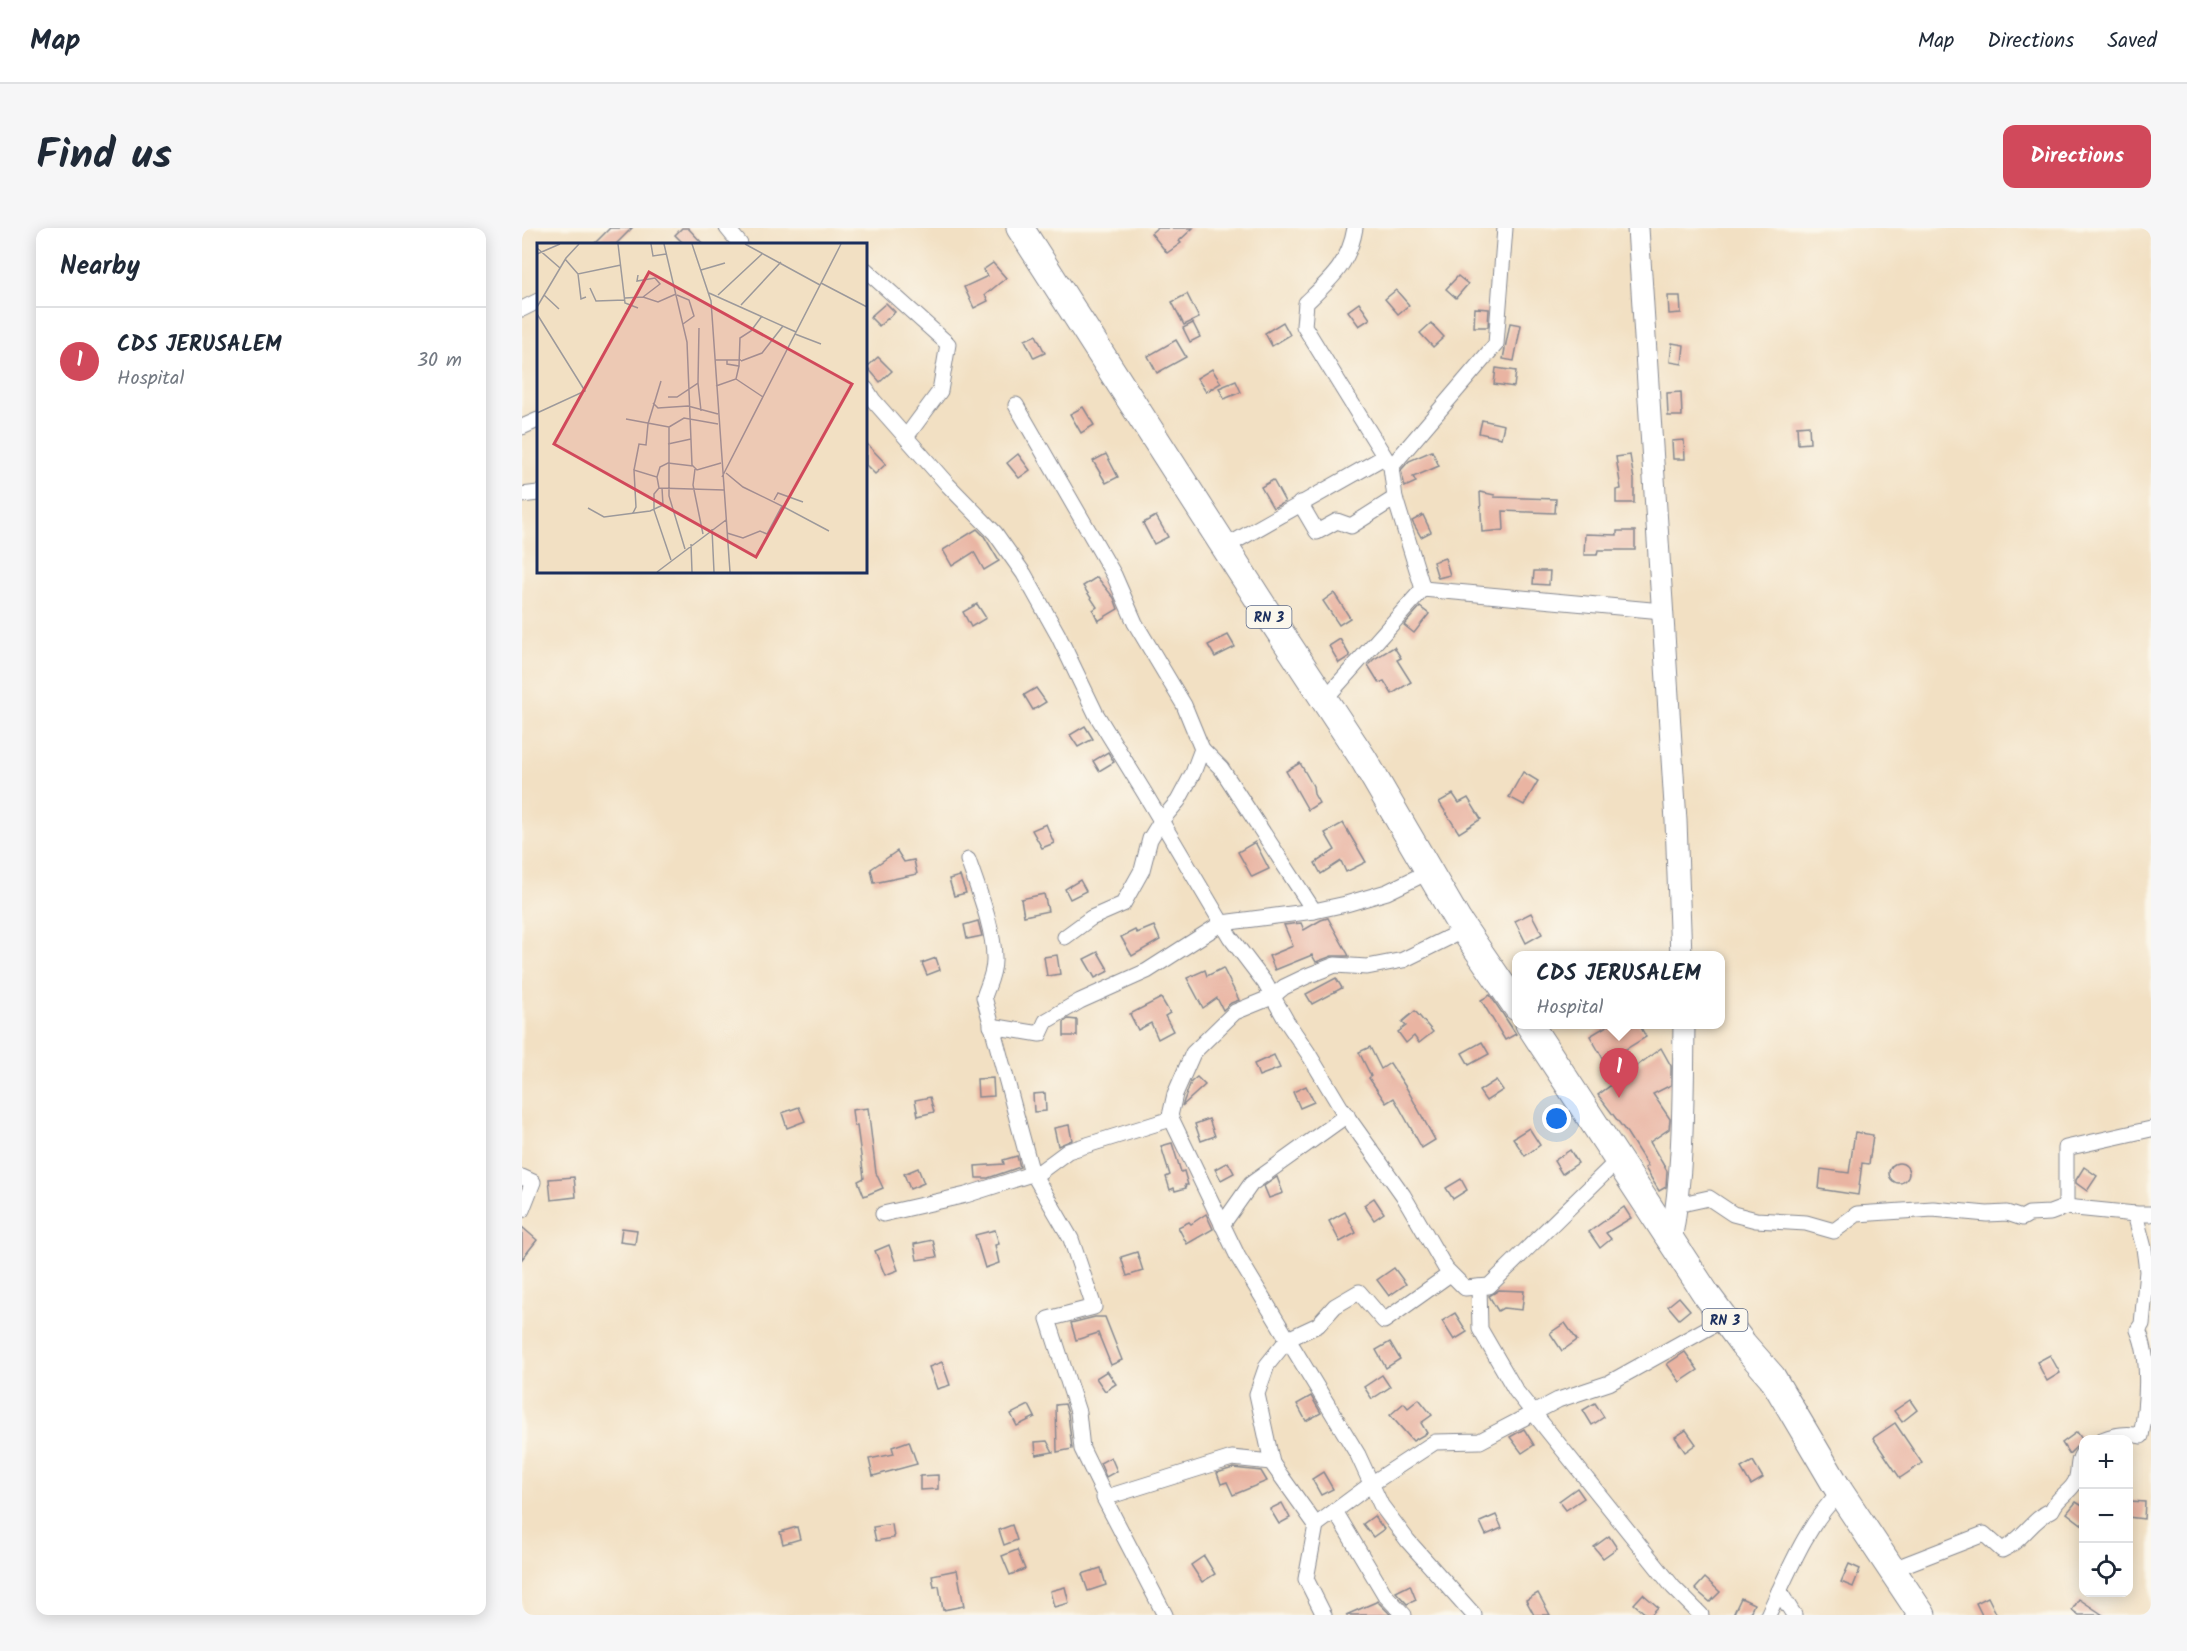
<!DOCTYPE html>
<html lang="en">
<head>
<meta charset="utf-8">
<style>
  body { margin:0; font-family:Kalam,sans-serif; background:#f6f6f7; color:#1f2937 }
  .controls { position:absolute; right:18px; bottom:18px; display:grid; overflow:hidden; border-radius:12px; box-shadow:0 3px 15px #0003 }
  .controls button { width:54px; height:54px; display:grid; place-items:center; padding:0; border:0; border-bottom:2px solid #e0e1e3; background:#fff; color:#1f2937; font:30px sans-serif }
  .you { position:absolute; left:1035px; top:891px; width:21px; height:21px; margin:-15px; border:4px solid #fff; border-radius:50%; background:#1a73e8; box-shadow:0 0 0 9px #1a73e833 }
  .badge { display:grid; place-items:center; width:39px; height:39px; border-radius:50%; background:#d1495b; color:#fff; font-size:20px; font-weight:700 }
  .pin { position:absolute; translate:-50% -50px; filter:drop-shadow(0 2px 3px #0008) }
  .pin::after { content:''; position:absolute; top:32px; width:21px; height:18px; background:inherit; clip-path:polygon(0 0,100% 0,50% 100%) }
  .popup { position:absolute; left:990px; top:723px; width:213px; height:78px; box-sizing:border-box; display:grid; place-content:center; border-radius:12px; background:#fff; filter:drop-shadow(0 2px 4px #0005); font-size:20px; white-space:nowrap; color:#747a83 }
  .popup b { font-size:22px; color:#1f2937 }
  .popup::after { content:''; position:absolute; left:50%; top:100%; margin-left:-12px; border:12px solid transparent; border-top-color:#fff }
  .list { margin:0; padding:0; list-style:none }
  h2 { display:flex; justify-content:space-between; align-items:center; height:78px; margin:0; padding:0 24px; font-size:26px }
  h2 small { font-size:20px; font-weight:400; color:#747a83 }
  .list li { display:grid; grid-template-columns:39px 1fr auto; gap:18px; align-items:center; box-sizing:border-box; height:108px; padding:0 24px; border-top:2px solid #e0e1e3 }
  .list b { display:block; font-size:22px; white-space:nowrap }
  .list p { margin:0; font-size:20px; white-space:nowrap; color:#747a83 }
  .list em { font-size:20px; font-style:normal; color:#747a83 }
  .icon { flex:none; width:33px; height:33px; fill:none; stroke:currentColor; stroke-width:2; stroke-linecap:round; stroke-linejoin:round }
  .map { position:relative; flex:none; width:1629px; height:1387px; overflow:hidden; border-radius:12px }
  header { display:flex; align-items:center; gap:36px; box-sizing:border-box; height:84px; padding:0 30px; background:#fff; border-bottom:2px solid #e0e1e3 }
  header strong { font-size:28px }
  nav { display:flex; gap:33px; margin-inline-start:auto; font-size:21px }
  .intro { display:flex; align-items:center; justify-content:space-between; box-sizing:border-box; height:144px; padding:0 36px }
  h1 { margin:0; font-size:42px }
  .button { padding:15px 27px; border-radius:12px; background:#d1495b; color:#fff; font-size:21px; font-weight:700 }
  main { display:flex; gap:36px; padding:0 36px }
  aside { flex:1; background:#fff; border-radius:12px; box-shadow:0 3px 15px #0003 }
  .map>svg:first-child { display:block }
  .building { fill:#e9b4a2 }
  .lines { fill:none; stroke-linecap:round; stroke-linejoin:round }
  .street-casing { stroke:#868890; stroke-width:17 }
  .secondary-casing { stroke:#868890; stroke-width:23 }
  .highway-casing { stroke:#868890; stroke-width:29 }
  .street { stroke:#fff; stroke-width:15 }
  .secondary { stroke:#fff; stroke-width:21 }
  .highway { stroke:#fff; stroke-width:27 }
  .labels { text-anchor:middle; stroke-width:4.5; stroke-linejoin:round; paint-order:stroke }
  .shield { fill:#fbf7ec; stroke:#5e6b89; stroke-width:1.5 }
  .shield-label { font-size:14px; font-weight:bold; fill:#1b2f5e }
  .inset-road { fill:none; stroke:#9c999b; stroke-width:1.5 }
  .view { fill:#d1495b; fill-opacity:0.15; stroke:#d1495b; stroke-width:3 }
  .inset-edge { fill:none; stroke:#1b2f5e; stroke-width:3 }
</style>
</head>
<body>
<header>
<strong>Map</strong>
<nav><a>Map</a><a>Directions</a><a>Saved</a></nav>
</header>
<div class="intro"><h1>Find us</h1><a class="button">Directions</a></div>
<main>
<aside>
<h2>Nearby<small></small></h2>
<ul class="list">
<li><span class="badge">1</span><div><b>CDS JERUSALEM</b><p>Hospital</p></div><em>30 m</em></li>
</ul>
</aside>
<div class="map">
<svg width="1629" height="1387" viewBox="0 0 1629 1387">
  <rect width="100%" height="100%" fill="#fbf7ec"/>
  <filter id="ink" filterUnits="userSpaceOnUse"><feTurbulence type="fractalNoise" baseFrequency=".0167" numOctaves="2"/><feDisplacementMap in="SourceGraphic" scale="12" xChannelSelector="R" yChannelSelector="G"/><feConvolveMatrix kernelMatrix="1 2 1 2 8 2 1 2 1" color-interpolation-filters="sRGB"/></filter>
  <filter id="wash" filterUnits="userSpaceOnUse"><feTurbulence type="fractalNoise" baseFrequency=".008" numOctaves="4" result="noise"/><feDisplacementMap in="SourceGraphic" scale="24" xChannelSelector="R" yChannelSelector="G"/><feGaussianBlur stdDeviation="1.35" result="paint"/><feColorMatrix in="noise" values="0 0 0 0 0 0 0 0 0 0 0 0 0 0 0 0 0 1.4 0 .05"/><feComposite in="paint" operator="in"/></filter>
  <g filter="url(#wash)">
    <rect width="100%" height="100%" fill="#f2e0c3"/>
    <g id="blocks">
      <g class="building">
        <polygon points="88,0 110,0 94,16 72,16"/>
        <polygon points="160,0 166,0 181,16 162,16 153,7"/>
        <polygon points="635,0 671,0 657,13 659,15 645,25 629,5"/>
        <polygon points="471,35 484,50 463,67 466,73 452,80 442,59 466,48 461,42"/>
        <polygon points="936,48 946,56 934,70 924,61"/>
        <polygon points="874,62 887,77 876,86 863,71"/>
        <polygon points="665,66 677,90 662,97 650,74"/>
        <polygon points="1146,68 1158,68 1159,85 1147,86"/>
        <polygon points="364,75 373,84 357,98 348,89"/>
        <polygon points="837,75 848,91 837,98 826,83"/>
        <polygon points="953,80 967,81 966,99 952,99"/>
        <polygon points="761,94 768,107 750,118 743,105"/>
        <polygon points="671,95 678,109 668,114 661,100"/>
        <polygon points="909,95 922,109 911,119 898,105"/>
        <polygon points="988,95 999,97 992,133 981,131"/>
        <polygon points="514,107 523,125 512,130 503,112"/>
        <polygon points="654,112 664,129 635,145 626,128"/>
        <polygon points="1150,115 1162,117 1160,136 1148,134"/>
        <polygon points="356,129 370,143 358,154 345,139"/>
        <polygon points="974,140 994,143 992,159 972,156"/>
        <polygon points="690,141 699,155 684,164 675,150"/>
        <polygon points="714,153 719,164 702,171 697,160"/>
        <polygon points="1159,164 1160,188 1146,188 1145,165"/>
        <polygon points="561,179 572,197 559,205 548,186"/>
        <polygon points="960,192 982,197 979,210 957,205"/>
        <polygon points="1287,197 1288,215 1276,216 1275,198"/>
        <polygon points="1162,212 1163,231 1151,231 1150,213"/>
        <polygon points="344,215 364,236 353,246 344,237"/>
        <polygon points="910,223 917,238 891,249 894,254 883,259 879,242 887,233"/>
        <polygon points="496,226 508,242 497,250 485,235"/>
        <polygon points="584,226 596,249 584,255 571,233"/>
        <polygon points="1108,227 1112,252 1112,275 1094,275 1094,262 1099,261 1094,229"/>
        <polygon points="751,252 763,274 751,280 739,259"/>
        <polygon points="958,264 973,267 972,269 1034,271 1033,285 981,283 982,302 960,304"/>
        <polygon points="901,287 909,304 899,309 890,293"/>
        <polygon points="634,288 646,309 632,316 621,295"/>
        <polygon points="455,301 462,308 477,333 462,342 452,324 430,338 421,322"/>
        <polygon points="1095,303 1113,303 1113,322 1076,322 1075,327 1062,327 1063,306 1095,307"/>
        <polygon points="923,330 928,347 916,350 911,334"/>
        <polygon points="1012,343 1028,343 1027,357 1011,356"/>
        <polygon points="575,349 592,370 596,381 576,393 571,382 575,379 561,358"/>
        <polygon points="812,365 828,390 817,397 801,373"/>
        <polygon points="455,376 464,390 449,399 441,384"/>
        <polygon points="898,379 907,386 892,405 882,397"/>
        <polygon points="706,407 713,419 693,429 686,417"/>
        <polygon points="818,411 828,428 817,435 807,418"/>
        <polygon points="872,419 879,430 875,432 889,454 870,466 862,453 857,455 846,437 852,431"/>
        <polygon points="514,460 524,474 511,482 502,467"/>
        <polygon points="563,498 571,511 556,519 548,507"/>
        <polygon points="586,524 592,534 577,543 571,533"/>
        <polygon points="778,535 791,558 792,566 797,575 786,582 764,543"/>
        <polygon points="1001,544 1016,553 1002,577 987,569"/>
        <polygon points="931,566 937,575 946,570 959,591 937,605 917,574"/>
        <polygon points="821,595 844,634 824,644 819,633 799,646 793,635 813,622 803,605"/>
        <polygon points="524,596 532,615 520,620 510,602"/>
        <polygon points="733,614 747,641 730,649 716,624"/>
        <polygon points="375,623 382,634 392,632 395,646 352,655 349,641"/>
        <polygon points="438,648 444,665 432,668 427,651"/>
        <polygon points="558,652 564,663 548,671 543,661"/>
        <polygon points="522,666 526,683 502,688 499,671"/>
        <polygon points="1009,685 1020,706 1004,715 993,693"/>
        <polygon points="806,690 827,728 810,728 794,734 790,727 753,742 747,728 771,718 762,697 779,695 782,702 799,692"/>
        <polygon points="456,693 460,708 445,711 442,697"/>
        <polygon points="632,698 638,712 610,728 599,709 613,702 615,705"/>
        <polygon points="576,724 587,743 573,750 562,731"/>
        <polygon points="535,727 538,746 525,748 522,729"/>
        <polygon points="414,730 418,742 405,747 400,735"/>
        <polygon points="701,740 717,772 709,775 701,782 695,770 681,780 665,750 683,742 685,748"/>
        <polygon points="814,750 820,760 790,776 784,766"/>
        <polygon points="968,767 994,806 983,812 959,772"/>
        <polygon points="639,770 648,785 643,788 651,803 636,811 629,795 616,802 608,786"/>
        <polygon points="893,783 911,804 897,815 892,808 884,815 876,804 884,798 880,794"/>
        <polygon points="546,791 555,792 555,808 542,808 542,794"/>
        <polygon points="1088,796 1117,796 1124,809 1083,834 1068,808"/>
        <polygon points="960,814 967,826 947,837 940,825"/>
        <polygon points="848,819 859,841 868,835 885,861 913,912 900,920 872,870 864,875 847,850 849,848 837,824"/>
        <polygon points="1139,820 1149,838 1149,857 1131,866 1148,891 1147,901 1128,914 1145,943 1144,959 1137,963 1123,940 1126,938 1105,905 1076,867"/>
        <polygon points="752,827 758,840 737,848 732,836"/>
        <polygon points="675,849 683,857 660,878 669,854"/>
        <polygon points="471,850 472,868 456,869 455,851"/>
        <polygon points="974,852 981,862 964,873 957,863"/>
        <polygon points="784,858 792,874 778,880 771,864"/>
        <polygon points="523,865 524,883 512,884 511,866"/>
        <polygon points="408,869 412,884 396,888 393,872"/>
        <polygon points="277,879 283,893 265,900 260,885"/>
        <polygon points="346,880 354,945 361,960 342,968 336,953 342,950 335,898 332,898 330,882"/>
        <polygon points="687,891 693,908 679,913 673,896"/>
        <polygon points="547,897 550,912 536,918 532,900"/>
        <polygon points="1007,900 1018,917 1003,928 991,910"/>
        <polygon points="1333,904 1351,907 1347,936 1340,935 1336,967 1297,961 1299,941 1327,945"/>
        <polygon points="650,915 659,944 662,943 666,957 663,957 664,960 653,963 652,960 648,962 644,949 648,947 639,918"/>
        <polygon points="1048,922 1056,935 1040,946 1032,933"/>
        <polygon points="495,928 498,939 466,950 454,950 453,938 482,936 481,932"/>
        <polygon points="706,934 712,945 699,952 693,941"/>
        <circle cx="1377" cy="945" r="10"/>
        <polygon points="1562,939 1575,948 1565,963 1554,955 1554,952"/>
        <polygon points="396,940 402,955 388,961 382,946"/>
        <polygon points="52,949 54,969 29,972 27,951"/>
        <polygon points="755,949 761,965 747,970 742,958"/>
        <polygon points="939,951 945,962 931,971 924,960"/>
        <polygon points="852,970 862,985 852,992 842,977"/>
        <polygon points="1102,979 1109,990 1084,1005 1089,1011 1078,1020 1067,1004"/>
        <polygon points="823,984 834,1005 818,1014 807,993"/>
        <polygon points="684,986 691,1001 665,1016 656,999 667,994 669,996"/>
        <polygon points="0,999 15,1012 0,1031"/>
        <polygon points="100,1000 115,1002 113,1016 98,1014"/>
        <polygon points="473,1002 477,1016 473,1017 477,1035 463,1040 453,1007"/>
        <polygon points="411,1012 415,1029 395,1032 392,1016"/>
        <polygon points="367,1017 376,1042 363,1047 353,1023"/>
        <polygon points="615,1024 621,1043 605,1048 599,1029"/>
        <polygon points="872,1040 884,1056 867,1068 855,1052"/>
        <polygon points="977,1062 1002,1063 1000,1082 981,1080 976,1083 967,1068"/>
        <polygon points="1157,1069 1168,1082 1157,1091 1146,1078"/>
        <polygon points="933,1085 945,1104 932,1112 920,1093"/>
        <polygon points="573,1089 583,1089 600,1132 589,1137 576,1105 554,1112 549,1095"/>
        <polygon points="1043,1095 1055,1112 1040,1123 1028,1105"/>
        <polygon points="868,1114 878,1131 864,1140 854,1122"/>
        <polygon points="1163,1124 1176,1142 1158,1154 1145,1136"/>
        <polygon points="1528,1127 1538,1145 1525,1153 1515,1134"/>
        <polygon points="420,1134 428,1157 415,1161 407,1139"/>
        <polygon points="585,1143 594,1156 583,1163 574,1150"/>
        <polygon points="860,1147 868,1159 850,1171 842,1159"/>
        <polygon points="789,1168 799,1185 784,1193 775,1176"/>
        <polygon points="897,1171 910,1187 899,1195 905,1205 891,1213 868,1187 882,1175 886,1180"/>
        <polygon points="1388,1172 1395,1182 1380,1194 1372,1183"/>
        <polygon points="1073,1175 1082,1189 1070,1197 1061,1182"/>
        <polygon points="543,1176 546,1186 550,1221 535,1224 534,1177"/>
        <polygon points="507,1177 513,1189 495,1198 489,1186"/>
        <polygon points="1373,1195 1400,1235 1378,1250 1351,1210"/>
        <polygon points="1002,1201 1012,1217 1000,1225 988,1209"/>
        <polygon points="1164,1202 1174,1216 1163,1224 1153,1209"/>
        <polygon points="1555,1204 1562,1214 1555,1218 1547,1226 1540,1215"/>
        <polygon points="387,1213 395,1236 351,1248 347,1231 372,1226 370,1219"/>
        <polygon points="525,1213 531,1224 514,1227 513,1214"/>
        <polygon points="589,1229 595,1243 584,1249 578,1235"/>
        <polygon points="1231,1233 1241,1250 1229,1257 1219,1240"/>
        <polygon points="711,1240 739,1243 745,1253 711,1267 705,1254 699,1256 695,1245"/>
        <polygon points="801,1244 811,1261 799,1267 790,1251"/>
        <polygon points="416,1247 416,1261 398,1262 398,1248"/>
        <polygon points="1055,1260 1062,1270 1044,1282 1037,1273"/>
        <polygon points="1608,1273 1623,1274 1622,1291 1606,1289"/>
        <polygon points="1554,1274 1562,1279 1562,1298 1545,1285"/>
        <polygon points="760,1275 768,1290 757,1296 748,1281"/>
        <polygon points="974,1287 980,1300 964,1307 958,1294"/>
        <polygon points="852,1288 862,1301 851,1309 841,1296"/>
        <polygon points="370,1296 372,1310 354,1313 351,1299"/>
        <polygon points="490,1297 495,1312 482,1317 477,1302"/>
        <polygon points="275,1299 278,1311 261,1316 258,1304"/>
        <polygon points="1087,1308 1095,1320 1081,1330 1072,1319"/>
        <polygon points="495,1322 503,1341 488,1347 480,1328"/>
        <polygon points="682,1328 693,1346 680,1354 669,1337"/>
        <polygon points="1327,1336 1338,1341 1331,1359 1319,1354"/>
        <polygon points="579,1340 584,1357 566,1363 560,1346"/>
        <polygon points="435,1342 442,1378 421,1382 417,1358 412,1359 410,1347"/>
        <polygon points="1183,1350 1198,1364 1188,1374 1173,1361"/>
        <polygon points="888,1357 894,1372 885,1376 874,1364"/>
        <polygon points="543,1359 547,1375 532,1379 528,1363"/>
        <polygon points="1016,1365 1028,1387 1012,1387 1004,1372"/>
        <polygon points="1121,1366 1136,1379 1129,1387 1125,1387 1112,1376"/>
        <polygon points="1466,1369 1475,1387 1460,1387 1454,1375"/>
        <polygon points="1219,1370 1232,1376 1227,1387 1211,1387"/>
        <polygon points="1557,1371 1581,1387 1557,1387 1550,1382"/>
        <polygon points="855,1373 869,1387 824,1387 854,1374"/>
      </g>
    </g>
  </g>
  <g filter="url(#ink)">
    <use href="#blocks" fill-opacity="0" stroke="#868890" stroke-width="1.5"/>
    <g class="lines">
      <g class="street-casing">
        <g id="street">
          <polyline points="205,0 218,16"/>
          <polyline points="344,42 426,116 418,163 384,209"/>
          <polyline points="0,81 16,73"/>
          <polyline points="344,161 351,172 426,257 473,305 502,346 536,407 574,486 622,564 708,709 743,755 765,794 786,825 819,880 881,967 924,1041 943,1060 967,1058 1097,931"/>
          <polyline points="494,177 592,347 613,395 662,477 680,521 671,545 656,573 639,593 628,611 620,642 601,676 569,690 543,709"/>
          <polyline points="0,199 16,192"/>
          <polyline points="869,239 974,116 983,0"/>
          <polyline points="0,267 16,265"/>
          <path d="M778 275 795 304 815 293 829 298 873 270 869 239 782 98 784 75C809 51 827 36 833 0"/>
          <polyline points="703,319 862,229"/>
          <polyline points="901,361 1140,383"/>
          <polyline points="802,472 901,361 873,270"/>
          <polyline points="680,521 699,540 792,683"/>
          <path d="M446 632C456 661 473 703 472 733 472 746 466 757 462 769L509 942 549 1011 572 1079 526 1091 556 1184 560 1221 584 1270"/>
          <polyline points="942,702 881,732 845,739 813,737 785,748 762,759 750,769 713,784 671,825 653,866 648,888 716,1029 836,1227 859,1277 886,1313 952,1387"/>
          <polyline points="469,798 518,806 524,793 558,773 625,743 700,695 792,683 824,676 865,664 908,643"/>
          <polyline points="0,949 11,954 0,982"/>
          <path d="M1155 977 1187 970 1211 986 1234 992 1284 995 1312 1003 1335 986 1411 981 1465 986 1485 985 1500 990 1507 986 1528 985 1544 979 1613 986 1622 1020 1625 1043 1620 1096 1616 1102C1629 1131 1625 1177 1619 1208 1605 1205 1594 1206 1580 1212"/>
          <polyline points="1544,979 1544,920 1629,901"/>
          <polyline points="361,986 444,967 519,943 546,923 649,891"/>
          <polyline points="1613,986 1629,986"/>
          <polyline points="700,997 729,956 825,887"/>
          <polyline points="957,1059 958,1101 994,1163 1151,1359 1179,1387"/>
          <polyline points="750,1235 735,1166 745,1137 766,1111 796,1097 813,1078 837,1064 862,1093 928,1046"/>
          <polyline points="813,1283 863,1367 882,1387"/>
          <polyline points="794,1297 784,1351 802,1387"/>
          <path d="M1369 1342 1462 1306 1480 1322C1500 1313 1510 1291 1530 1282 1536 1268 1545 1267 1552 1256 1559 1246 1553 1233 1562 1224"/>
          <polyline points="1257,1363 1272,1387"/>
          <polyline points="643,1387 582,1270 710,1230 749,1234 794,1297 852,1254 913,1214 958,1213 1036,1172 1087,1155 1202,1091"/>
          <path d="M1246 1387C1266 1345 1284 1297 1318 1264"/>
        </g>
      </g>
      <g class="secondary-casing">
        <g id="secondary">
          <polyline points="1116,0 1154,593 1159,728"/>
          <path d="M1149 1013C1162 941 1161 869 1162 796"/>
        </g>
      </g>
      <g class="highway-casing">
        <g id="highway">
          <polyline points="498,0 744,383 842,532 936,693 995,779"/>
          <polyline points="1007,796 1184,1066 1221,1116 1250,1149 1318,1264 1400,1387"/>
        </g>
      </g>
      <use href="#street" class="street"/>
      <use href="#secondary" class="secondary"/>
      <use href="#highway" class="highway"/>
    </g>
  </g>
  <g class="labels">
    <g class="shield">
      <rect x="724.5" y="378" width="45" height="22" rx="4.5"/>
      <rect x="1180.5" y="1081" width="45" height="22" rx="4.5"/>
    </g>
    <g class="shield-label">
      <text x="747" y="394">RN 3</text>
      <text x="1203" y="1097">RN 3</text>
    </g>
  </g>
  <g transform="translate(15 15)">
    <rect width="330" height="330" fill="#f2e0c3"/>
    <path class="inset-road" d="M81 1 88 60 101 65M114 1 116 13 129 11M127 1 150 99 155 222 160 227 184 220M155 1 174 58 193 329M208 1 283 42M0 5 23 25M0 11 23 1M28 16 41 31 84 22M164 27 188 20M41 31 44 56 49 54M101 32 100 38 118 35 123 41 106 54M284 40 330 64M53 45 59 58 88 57M172 50 259 89M7 52 22 66M140 52 152 57 157 73 146 81M181 52 225 11M88 55 106 54 121 59 139 51M204 62 244 19M0 64 29 15 42 1M0 71 48 148 0 170M258 91 284 101M178 117H204M190 117V121L202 123 203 95 214 88 225 73M204 118 225 110 246 83M199 136 226 154M161 140 164 168M179 143 199 136 202 123M131 154H140L161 140 162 85M116 160 121 165 151 163 181 171M89 176 132 184M131 201 154 196M158 226 156 242 166 291M97 227 102 201 109 202 111 181 124 138M189 230 206 244 245 263 230 291 223 288 206 295 190 290M120 234 123 224 131 220 156 223M185 234 304 1M122 245 117 251V267L134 317M237 257 241 250 266 259M245 263 292 288M51 265 67 274 113 268 126 262 125 245M96 270 99 264 97 227 120 234 122 245 187 247M175 286 177 329M154 301 155 329M148 306 132 253V184L147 175 181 181M120 329 189 277"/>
    <path class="view" d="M112 29 315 141 219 314 17 201Z"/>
    <rect width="330" height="330" class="inset-edge"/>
  </g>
</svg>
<div class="controls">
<button>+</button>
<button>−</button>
<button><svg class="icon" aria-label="locate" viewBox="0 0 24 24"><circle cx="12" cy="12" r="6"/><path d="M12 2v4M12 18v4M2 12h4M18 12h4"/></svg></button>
</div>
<div class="you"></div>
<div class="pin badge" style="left:1097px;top:870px">1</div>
<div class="popup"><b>CDS JERUSALEM</b>Hospital</div>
</div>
</main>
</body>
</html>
